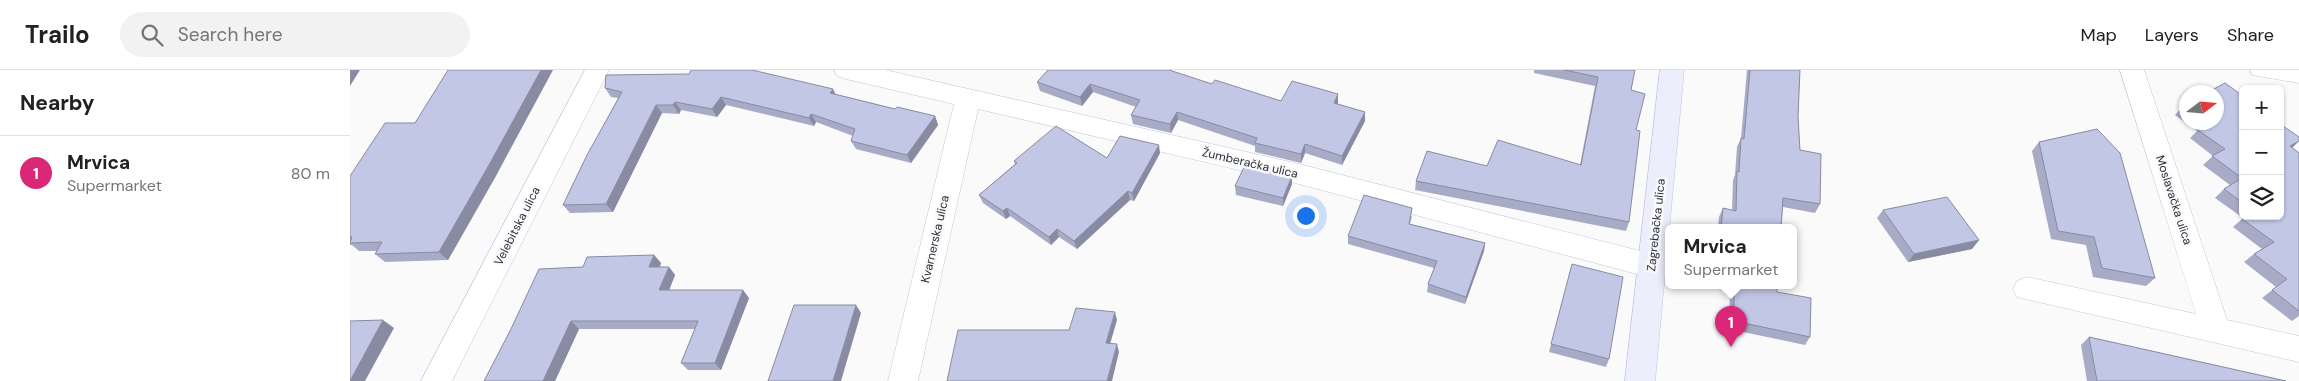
<!DOCTYPE html>
<html lang="en">
<head>
<meta charset="utf-8">
<style>
  body { margin:0; font-family:"DM Sans",sans-serif; background:#f2f2f2; color:#202124 }
  .controls { position:absolute; right:15px; top:15px; display:grid; overflow:hidden; border-radius:8px; box-shadow:0 1px 4px #0004 }
  .controls button { width:45px; height:45px; display:grid; place-items:center; padding:0; border:0; border-bottom:1px solid #e0e0e0; background:#fff; color:#202124; font:25px sans-serif }
  .compass { position:absolute; left:1829px; top:15px; width:45px; height:45px; border-radius:50%; background:#fff; box-shadow:0 1px 4px #0004; rotate:74deg }
  .you { position:absolute; left:955px; top:145px; width:18px; height:18px; margin:-12px; border:4px solid #fff; border-radius:50%; background:#1a73e8; box-shadow:0 0 0 8px #1a73e833 }
  .badge { display:grid; place-items:center; width:32px; height:32px; border-radius:50%; background:#db2777; color:#fff; font-size:16px; font-weight:700 }
  .pin { position:absolute; translate:-50% -41px; filter:drop-shadow(0 1px 2px #0008) }
  .pin::after { content:''; position:absolute; top:26px; width:18px; height:15px; background:inherit; clip-path:polygon(0 0,100% 0,50% 100%) }
  .popup { position:absolute; left:1315px; top:154px; width:132px; height:65px; box-sizing:border-box; display:grid; place-content:center; border-radius:8px; background:#fff; filter:drop-shadow(0 1px 4px #0005); font-size:16px; white-space:nowrap; color:#757577 }
  .popup b { font-size:19px; color:#202124 }
  .popup::after { content:''; position:absolute; left:50%; top:100%; margin-left:-10px; border:10px solid transparent; border-top-color:#fff }
  .list { margin:0; padding:0; list-style:none }
  h2 { display:flex; justify-content:space-between; align-items:center; height:65px; margin:0; padding:0 20px; font-size:21px }
  h2 small { font-size:16px; font-weight:400; color:#757577 }
  .list li { display:grid; grid-template-columns:32px 1fr auto; gap:15px; align-items:center; box-sizing:border-box; height:75px; padding:0 20px; border-top:1px solid #e0e0e0 }
  .list b { display:block; font-size:19px; white-space:nowrap }
  .list p { margin:0; font-size:16px; white-space:nowrap; color:#757577 }
  .list em { font-size:16px; font-style:normal; color:#757577 }
  .icon { flex:none; width:28px; height:28px; fill:none; stroke:currentColor; stroke-width:2; stroke-linecap:round; stroke-linejoin:round }
  .map { position:relative; flex:none; width:1949px; height:311px; overflow:hidden }
  header { display:flex; align-items:center; gap:30px; box-sizing:border-box; height:70px; padding:0 25px; background:#fff; border-bottom:1px solid #e0e0e0 }
  header strong { font-size:24px }
  nav { display:flex; gap:28px; margin-inline-start:auto; font-size:18px }
  .search { width:350px; height:45px; background:#f2f2f2; display:flex; align-items:center; gap:12px; box-sizing:border-box; padding:0 18px; border-radius:28px; color:#757577; font-size:19px }
  main { display:flex }
  aside { flex:1; background:#fff }
  .map>svg:first-child { display:block }
  .lines { fill:none; stroke-linecap:round; stroke-linejoin:round }
  .lane-casing { stroke:#bfc4e3; stroke-width:1 }
  .street-casing { stroke:#bfc4e3; stroke-width:1 }
  .secondary-casing { stroke:#bfc4e3; stroke-width:1 }
  .lane { fill:#fff; fill-rule:evenodd }
  .street { fill:#fff; fill-rule:evenodd }
  .secondary { fill:#eceefc; fill-rule:evenodd }
  .wall { fill:#a7abc6 }
  .shaded-wall { fill:#888ba1 }
  .building { fill:#c2c7e6; stroke:#888ba1 }
  .labels { text-anchor:middle; stroke-width:5; stroke-linejoin:round; paint-order:stroke }
  .street-label { font-size:12px; fill:#2d2f3b; stroke:#fafafa }
</style>
</head>
<body>
<header>
<strong>Trailo</strong>
<div class="search"><svg class="icon" aria-label="search" viewBox="0 0 24 24"><circle cx="10" cy="10" r="6"/><path d="M15 15l6 6"/></svg>Search here</div>
<nav><a>Map</a><a>Layers</a><a>Share</a></nav>
</header>
<main>
<aside>
<h2>Nearby<small></small></h2>
<ul class="list">
<li><span class="badge">1</span><div><b>Mrvica</b><p>Supermarket</p></div><em>80 m</em></li>
</ul>
</aside>
<div class="map">
<svg width="1949" height="311" viewBox="0 0 1949 311">
  <rect width="100%" height="100%" fill="#fafafa"/>
  <g class="lines">
    <g class="lane-casing">
      <polygon id="lane" points="1900,0 1949,0 1949,13 1902,5"/>
    </g>
    <g class="street-casing">
      <g id="street">
        <polygon points="235,0 259,0 102,311 71,311"/>
        <polygon points="484,0 535,0 945,93 1302,184 1312,188 1316,196 1312,204 1302,208 945,113 628,39 568,311 538,311 604,34 496,9 487,6"/>
        <polygon points="1770,0 1794,0 1877,250 1949,266 1949,292 1667,227 1663,219 1667,211 1677,207 1846,244"/>
      </g>
    </g>
    <g class="secondary-casing">
      <polygon id="secondary" points="1310,0 1334,0 1305,311 1275,311"/>
    </g>
    <use href="#lane" class="lane"/>
    <use href="#street" class="street"/>
    <use href="#secondary" class="secondary"/>
  </g>
  <g class="wall">
    <polygon points="1184,0 1285,0 1281,20 1286,60 1279,152 1276,161 1065,120 1066,111 1230,95 1245,16 1184,3"/>
    <polygon points="1397,0 1450,0 1448,47 1450,80 1470,134 1465,143 1433,137 1431,158 1368,158 1369,147 1373,138 1382,140 1383,110 1385,105 1387,77 1391,68"/>
    <polygon points="687,12 862,14 931,31 988,33 988,34 1015,42 1015,51 992,95 955,83 951,93 905,82 905,76 828,50 821,63 783,54 781,45 786,37 743,22 732,36 690,21"/>
    <polygon points="255,18 485,24 545,39 585,46 588,55 561,93 506,79 501,71 503,66 466,52 464,56 376,35 367,47 331,40 329,44 312,43 263,142 220,143 213,135 268,28 261,27"/>
    <polygon points="1893,26 1893,146 1930,146 1942,78 1949,83 1949,246 1942,251 1912,228 1926,217 1894,192 1904,184 1912,179 1883,157 1893,148 1865,128 1874,119 1880,115 1853,95 1863,86 1840,68 1847,61 1825,45 1833,36 1836,35 1836,52 1866,52"/>
    <polygon points="1689,72 1805,208 1796,216 1743,207 1736,175 1701,169 1682,81"/>
    <polygon points="810,83 784,131 780,130 727,179 709,167 701,175 660,146 656,149 633,133 629,125 665,94 664,91 757,88"/>
    <polygon points="147,104 98,190 35,192 25,184 27,181 9,181 2,175 0,175 0,106"/>
    <polygon points="942,106 942,114 933,136 886,125 885,116"/>
    <polygon points="1533,140 1629,170 1622,179 1558,192 1527,148"/>
    <polygon points="1062,146 1060,154 1135,173 1134,181 1115,234 1077,222 1078,214 1084,198 998,174 998,166"/>
    <polygon points="304,185 311,193 310,197 319,197 325,205 319,220 399,228 371,300 338,300 331,293 345,259 229,259 205,311 134,311 160,261 233,197"/>
    <polygon points="1222,194 1259,289 1256,297 1199,282"/>
    <polygon points="1380,216 1427,216 1427,222 1460,267 1455,275 1379,259"/>
    <polygon points="1739,267 1936,311 1737,311 1731,275"/>
  </g>
  <g class="shaded-wall">
    <polygon points="0,0 10,0 0,16"/>
    <polygon points="191,0 203,0 147,104 98,190 89,182"/>
    <polygon points="740,14 743,22 732,36 730,27"/>
    <polygon points="483,19 487,27 480,23"/>
    <polygon points="988,24 988,33 984,42 984,33"/>
    <polygon points="371,27 376,35 367,47 362,39"/>
    <polygon points="325,32 331,40 329,44 323,35"/>
    <polygon points="306,35 312,43 263,142 256,134"/>
    <polygon points="827,42 828,50 821,63 820,54"/>
    <polygon points="1015,42 1015,51 992,95 992,86"/>
    <polygon points="461,44 466,52 464,56 459,48"/>
    <polygon points="585,46 588,55 561,93 557,85"/>
    <polygon points="1949,71 1942,78 1930,85 1940,76"/>
    <polygon points="955,74 955,83 951,93 951,84"/>
    <polygon points="809,75 810,83 784,131 782,123"/>
    <polygon points="942,106 942,114 933,136 933,128"/>
    <polygon points="778,121 780,130 727,179 724,171"/>
    <polygon points="657,138 660,146 656,149 653,141"/>
    <polygon points="707,159 709,167 701,175 699,167"/>
    <polygon points="1629,170 1622,179 1558,192 1564,184"/>
    <polygon points="1135,173 1134,181 1115,234 1116,227"/>
    <polygon points="304,185 311,193 306,205 299,197"/>
    <polygon points="319,197 325,205 316,228 309,220"/>
    <polygon points="393,220 399,228 371,300 365,293"/>
    <polygon points="506,235 511,243 491,311 483,311"/>
    <polygon points="765,242 767,250 758,281 756,273"/>
    <polygon points="33,250 44,258 15,311 0,311"/>
    <polygon points="221,251 229,259 205,311 193,311"/>
    <polygon points="767,274 769,282 762,311 757,311"/>
  </g>
  <g class="building">
    <polygon points="98,0 191,0 139,95 89,182 25,184 32,172 0,173 2,167 0,167 0,106 35,53 65,53"/>
    <polygon points="341,0 402,0 483,19 480,23 545,39 547,37 585,46 557,85 501,71 505,59 461,44 459,48 371,27 362,39 325,32 323,35 306,35 256,134 213,135 237,85 272,22 255,18 256,5 339,4"/>
    <polygon points="698,0 819,0 862,14 865,10 931,31 942,11 988,24 984,33 1015,42 992,86 955,74 951,84 905,73 907,68 827,42 820,54 781,45 790,30 740,14 730,27 687,12"/>
    <polygon points="1214,0 1285,0 1281,20 1295,24 1286,60 1290,61 1279,152 1066,111 1077,81 1137,96 1148,70 1231,95 1248,7"/>
    <polygon points="1400,0 1450,0 1448,47 1450,80 1471,84 1470,134 1433,128 1431,158 1371,158 1373,138 1386,141 1387,101 1389,102 1391,68 1394,69"/>
    <polygon points="1875,13 1893,26 1893,133 1874,119 1892,108 1862,86 1875,79 1848,60 1858,54 1856,52 1866,52 1866,22 1858,22"/>
    <polygon points="1930,54 1949,67 1949,71 1940,76 1949,83 1949,241 1922,220 1937,209 1904,184 1924,172 1892,149 1896,146 1930,146"/>
    <polygon points="706,56 757,88 770,66 809,75 782,123 778,121 724,171 707,159 699,167 657,138 653,141 629,125 667,93 664,91"/>
    <polygon points="1747,59 1770,83 1805,208 1752,198 1744,167 1708,161 1689,72"/>
    <polygon points="895,95 942,106 933,128 885,116"/>
    <polygon points="1014,125 1062,138 1059,154 1135,173 1116,227 1078,214 1087,191 998,166"/>
    <polygon points="1597,127 1629,170 1564,184 1533,140"/>
    <polygon points="304,185 299,197 319,197 309,220 393,220 365,293 331,293 348,251 221,251 193,311 134,311 160,261 189,199 233,197 237,187"/>
    <polygon points="1222,194 1273,207 1259,289 1201,274"/>
    <polygon points="1384,216 1427,216 1427,222 1461,228 1460,267 1384,251"/>
    <polygon points="444,235 506,235 483,311 418,311"/>
    <polygon points="726,238 765,242 756,273 767,274 757,311 597,311 608,260 719,260"/>
    <polygon points="33,250 0,311 0,251"/>
    <polygon points="1739,267 1936,311 1747,311"/>
  </g>
  <g class="labels">
    <g class="street-label">
      <text transform="translate(900 93) rotate(13)" y="4">Žumberačka ulica</text>
      <text transform="translate(1824 130) rotate(72)" y="4">Moslavačka ulica</text>
      <text transform="translate(1306 155) rotate(-84)" y="4">Zagrebačka ulica</text>
      <text transform="translate(167 156) rotate(-63)" y="4">Velebitska ulica</text>
      <text transform="translate(585 169) rotate(-77)" y="4">Kvarnerska ulica</text>
    </g>
  </g>
</svg>
<div class="controls">
<button>+</button>
<button>−</button>
<button><svg class="icon" aria-label="layers" viewBox="0 0 24 24"><path d="M12 4l9 5-9 5-9-5zM3 14l9 5 9-5"/></svg></button>
</div>
<svg class="compass" viewBox="-18 -18 36 36"><path d="M0-13l5 13h-10z" fill="#e53935"/><path d="M0 13l5-13h-10z" fill="#757577"/></svg>
<div class="you"></div>
<div class="pin badge" style="left:1381px;top:277px">1</div>
<div class="popup"><b>Mrvica</b>Supermarket</div>
</div>
</main>
</body>
</html>
